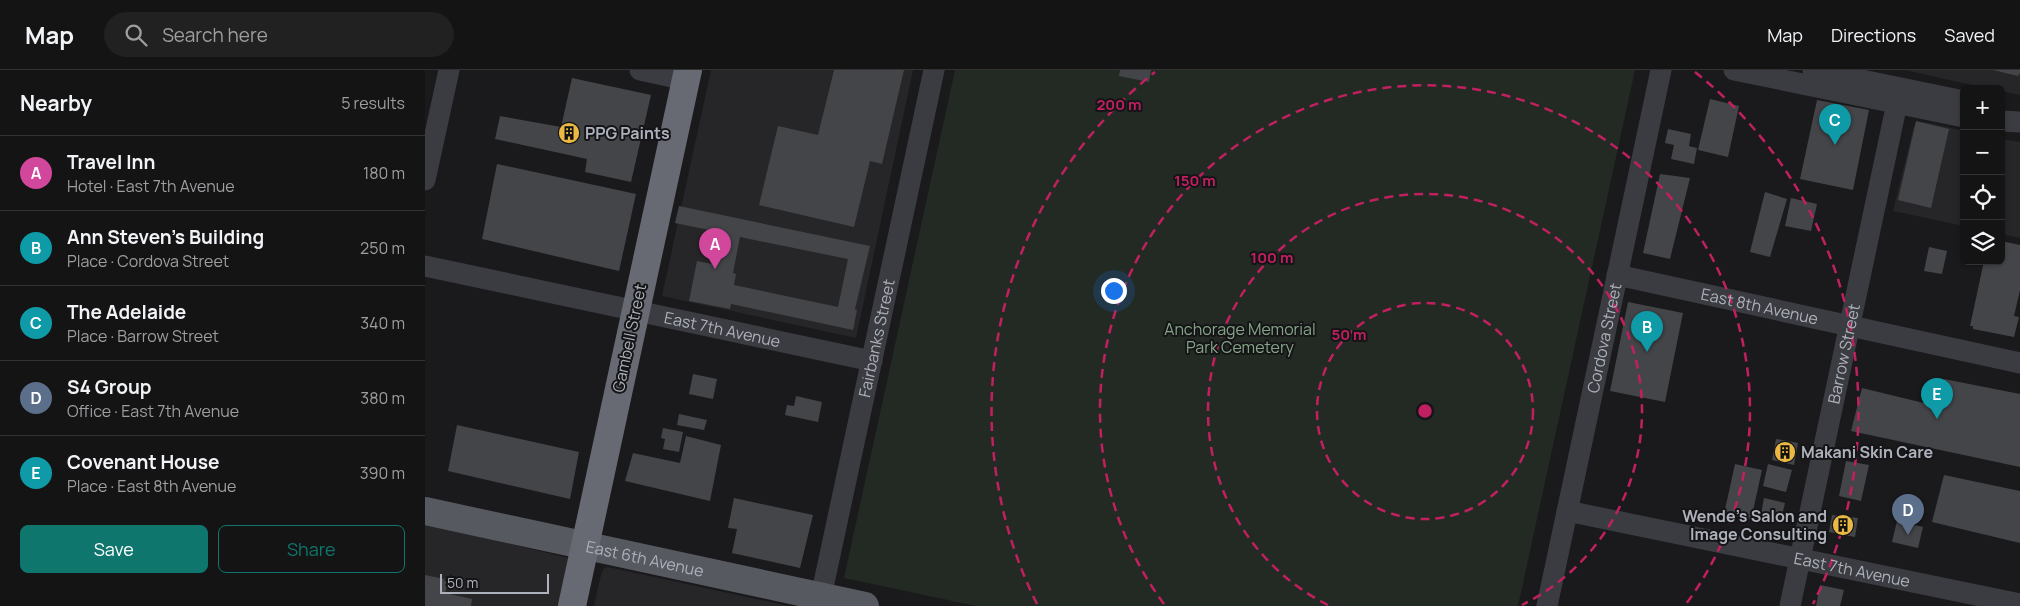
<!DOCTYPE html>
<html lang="en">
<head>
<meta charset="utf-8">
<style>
  body { margin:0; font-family:Manrope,sans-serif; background:#212122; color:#f1f3f6 }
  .controls { position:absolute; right:15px; top:15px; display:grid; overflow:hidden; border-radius:8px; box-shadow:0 1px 4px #0004 }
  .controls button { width:45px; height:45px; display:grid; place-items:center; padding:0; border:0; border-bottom:1px solid #333334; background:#141415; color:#f1f3f6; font:25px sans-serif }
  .scale { position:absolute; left:15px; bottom:12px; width:109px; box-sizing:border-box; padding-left:5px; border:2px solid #adb1bb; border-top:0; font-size:14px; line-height:18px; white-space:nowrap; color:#adb1bb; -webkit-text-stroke:4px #151517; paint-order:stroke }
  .you { position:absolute; left:688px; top:220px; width:18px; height:18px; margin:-12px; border:4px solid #fff; border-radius:50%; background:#1a73e8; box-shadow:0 0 0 8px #1a73e833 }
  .badge { display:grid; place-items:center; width:32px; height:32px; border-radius:50%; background:#0f766e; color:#fff; font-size:16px; font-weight:700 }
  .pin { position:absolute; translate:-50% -41px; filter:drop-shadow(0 1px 2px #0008) }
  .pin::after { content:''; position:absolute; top:26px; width:18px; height:15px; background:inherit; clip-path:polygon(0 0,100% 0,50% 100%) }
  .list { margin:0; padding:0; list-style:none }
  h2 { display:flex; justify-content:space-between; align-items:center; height:65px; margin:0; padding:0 20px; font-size:21px }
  h2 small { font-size:16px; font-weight:400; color:#9d9ea0 }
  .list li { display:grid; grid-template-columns:32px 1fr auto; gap:15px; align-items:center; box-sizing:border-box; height:75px; padding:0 20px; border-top:1px solid #333334 }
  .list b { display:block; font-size:19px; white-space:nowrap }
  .list p { margin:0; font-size:16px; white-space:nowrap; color:#9d9ea0 }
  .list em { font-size:16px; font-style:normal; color:#9d9ea0 }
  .actions { display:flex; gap:10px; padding:15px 20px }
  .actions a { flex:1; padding:11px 0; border:1px solid #0f766e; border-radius:8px; text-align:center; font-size:18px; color:#0f766e }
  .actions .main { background:#0f766e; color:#fff }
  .icon { flex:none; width:28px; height:28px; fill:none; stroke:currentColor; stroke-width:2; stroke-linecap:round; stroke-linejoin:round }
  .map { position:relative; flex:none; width:1595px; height:536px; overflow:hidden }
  header { display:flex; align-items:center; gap:30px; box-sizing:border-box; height:70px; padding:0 25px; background:#141415; border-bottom:1px solid #333334 }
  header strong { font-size:24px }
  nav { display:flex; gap:28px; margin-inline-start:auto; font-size:18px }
  .search { width:350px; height:45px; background:#212122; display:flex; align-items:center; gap:12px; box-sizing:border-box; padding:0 18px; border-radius:28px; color:#9d9ea0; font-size:19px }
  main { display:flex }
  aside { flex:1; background:#141415 }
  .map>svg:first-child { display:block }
  .built { fill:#262629 }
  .green { fill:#222a23 }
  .building { fill:#444549; fill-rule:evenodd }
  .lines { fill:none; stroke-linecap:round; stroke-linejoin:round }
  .minor { stroke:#3b3c41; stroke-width:21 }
  .major { stroke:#575960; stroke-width:28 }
  .highway { stroke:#676a72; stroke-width:28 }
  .ring { fill:none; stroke:#c12060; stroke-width:2.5; stroke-dasharray:9 6 }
  .labels { text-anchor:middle; stroke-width:4; stroke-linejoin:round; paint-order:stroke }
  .poi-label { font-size:16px; font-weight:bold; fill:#adb1bb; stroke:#151517; text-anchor:start }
  .street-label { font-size:16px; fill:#adb1bb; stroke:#151517 }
  .park-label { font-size:16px; fill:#85a588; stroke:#151517 }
  .centre { fill:#c12060; stroke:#151517; stroke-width:2.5 }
  .ring-label { font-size:15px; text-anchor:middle; font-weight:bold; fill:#c12060; stroke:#151517; stroke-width:4; stroke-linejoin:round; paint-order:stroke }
</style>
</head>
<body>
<header>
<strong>Map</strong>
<div class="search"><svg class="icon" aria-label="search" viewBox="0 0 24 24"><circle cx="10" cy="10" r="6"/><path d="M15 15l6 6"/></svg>Search here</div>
<nav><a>Map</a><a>Directions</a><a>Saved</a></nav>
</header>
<main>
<aside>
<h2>Nearby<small>5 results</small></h2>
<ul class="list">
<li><span class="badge" style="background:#d1479c">A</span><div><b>Travel Inn</b><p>Hotel · East 7th Avenue</p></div><em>180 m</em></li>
<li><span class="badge" style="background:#0f9aa8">B</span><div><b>Ann Steven's Building</b><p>Place · Cordova Street</p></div><em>250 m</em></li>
<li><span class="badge" style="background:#0f9aa8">C</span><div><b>The Adelaide</b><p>Place · Barrow Street</p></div><em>340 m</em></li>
<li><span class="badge" style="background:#5c6f8a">D</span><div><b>S4 Group</b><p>Office · East 7th Avenue</p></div><em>380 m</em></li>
<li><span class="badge" style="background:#0f9aa8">E</span><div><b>Covenant House</b><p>Place · East 8th Avenue</p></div><em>390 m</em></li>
</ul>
<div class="actions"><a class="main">Save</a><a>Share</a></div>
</aside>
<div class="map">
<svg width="1595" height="536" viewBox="0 0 1595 536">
  <rect width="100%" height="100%" fill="#1a1a1c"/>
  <g class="built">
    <polygon points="286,0 488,0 431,268 237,226"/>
    <polygon points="1480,0 1595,0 1595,25 1576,21 1576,19 1565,19"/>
    <polygon points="1499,52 1539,61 1539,156 1468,141 1489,56"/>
    <polygon points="1576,69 1595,72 1595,168 1576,164"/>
    <polygon points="0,453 143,488 145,493 136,536 0,536"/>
    <polygon points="183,497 363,536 169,536 176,505 179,498"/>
  </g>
  <polygon class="green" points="530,0 1210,0 1093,536 551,536 419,508"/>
  <g class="building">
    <polygon points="409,0 479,0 457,94 445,91 429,157 334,135 353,56 393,65"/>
    <polygon points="695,0 726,0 724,12 694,6"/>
    <polygon points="1568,0 1595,0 1595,3 1593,6"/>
    <polygon points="147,8 226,25 206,112 160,102 162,89 70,69 75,46 136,57"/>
    <polygon points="1285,29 1314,36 1303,87 1273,80"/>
    <polygon points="1392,30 1444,40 1428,120 1375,109"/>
    <polygon points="1491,51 1524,59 1506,138 1473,130"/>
    <polygon points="1243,59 1266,64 1264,76 1272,78 1269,94 1246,89 1249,75 1240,73"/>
    <polygon points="72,94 211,124 194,201 57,169"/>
    <polygon points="1235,104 1265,108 1245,189 1218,183"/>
    <polygon points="1340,122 1362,129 1345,187 1325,182"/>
    <polygon points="1366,128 1392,134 1386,161 1360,156"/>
    <path d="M254 136 445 176 430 239 432 240 428 260 306 234 305 239 264 231 272 191 287 194 294 162 250 153ZM315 167 423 189 413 237 309 215 311 204 308 203Z"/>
    <polygon points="1576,171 1595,175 1595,220 1589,246 1594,247 1589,267 1548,259 1548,256 1545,256 1559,191 1576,191"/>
    <polygon points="1504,177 1522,181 1517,204 1499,201"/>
    <polygon points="1203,232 1258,243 1240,332 1185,321"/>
    <polygon points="268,304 292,309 288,329 264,324"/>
    <polygon points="1519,309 1595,324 1595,397 1426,361 1437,318 1515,337"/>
    <polygon points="371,326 397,332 393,352 360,345 362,335 369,336"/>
    <polygon points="254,344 282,350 279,360 252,355"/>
    <polygon points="32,355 154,382 145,429 23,401"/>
    <polygon points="238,358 258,362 254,382 238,379 240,369 236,368"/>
    <polygon points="261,366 296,375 285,431 200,411 208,383 255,393"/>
    <polygon points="1351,369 1373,373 1369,395 1347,390"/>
    <polygon points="1421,391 1444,395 1436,431 1414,426"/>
    <polygon points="1310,394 1337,400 1326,450 1299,444"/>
    <polygon points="1343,394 1367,400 1361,422 1338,416"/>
    <polygon points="1519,405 1595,421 1595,473 1507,452"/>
    <polygon points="309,428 388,445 375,498 307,483 312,459 303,458"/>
    <polygon points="1339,428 1360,433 1356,449 1336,444"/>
    <polygon points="1407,445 1433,448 1430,467 1404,462"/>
    <polygon points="1472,451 1498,457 1493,478 1467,472"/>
    <polygon points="0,505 24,510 20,523 47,529 46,536 0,536"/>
    <polygon points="1395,515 1419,520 1415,536 1391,536"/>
  </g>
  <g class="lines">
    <g class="minor">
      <polyline points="215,0 261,10"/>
      <polyline points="1309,0 1539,47"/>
      <polyline points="1388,0 1539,31"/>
      <polyline points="1576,51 1595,52"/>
      <polyline points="0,110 24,0"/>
      <path id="s1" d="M0 196 447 291"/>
      <path id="s2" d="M1192 205 1595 293"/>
      <path id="s3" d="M1142 441 1595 534"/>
      <path id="s4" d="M394 536 509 0"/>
      <path id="s5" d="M1122 536 1236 0"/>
      <path id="s6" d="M1365 536 1472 33"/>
    </g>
    <path class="major" id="s7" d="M0 441 440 536"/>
    <polyline class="highway" points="147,536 263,0"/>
  </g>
  <g class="ring">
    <circle cx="1000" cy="341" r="108"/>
    <path d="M903 535A217 217 0 1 1 1097 535"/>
    <path d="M739 534A325 325 0 1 1 1261 534"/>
    <path d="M612 534A433 433 0 0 1 730 2M1270 2A433 433 0 0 1 1388 534"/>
  </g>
  <defs>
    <g id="building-disc" transform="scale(1.125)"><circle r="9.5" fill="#ebb943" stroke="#151517"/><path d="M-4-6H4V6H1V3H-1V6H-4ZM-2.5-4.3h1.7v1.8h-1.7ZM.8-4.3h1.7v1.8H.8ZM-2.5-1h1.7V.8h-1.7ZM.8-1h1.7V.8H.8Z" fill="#111"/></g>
  </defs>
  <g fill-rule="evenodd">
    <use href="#building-disc" x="144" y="63"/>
    <use href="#building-disc" x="1360" y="382"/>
    <use href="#building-disc" x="1418" y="455"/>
  </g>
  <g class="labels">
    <g class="poi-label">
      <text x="160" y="69">PPG Paints</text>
      <text x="1376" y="388">Makani Skin Care</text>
      <text x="1402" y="452" text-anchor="end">Wende's Salon and<tspan x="1402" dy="18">Image Consulting</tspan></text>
    </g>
    <g class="street-label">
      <text dy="6" stroke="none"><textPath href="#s2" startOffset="146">East 8th Avenue</textPath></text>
      <text dy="6" stroke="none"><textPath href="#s1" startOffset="304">East 7th Avenue</textPath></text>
      <text transform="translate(204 268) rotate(-78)" y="6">Gambell Street</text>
      <text dy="6" stroke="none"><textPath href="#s4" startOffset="274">Fairbanks Street</textPath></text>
      <text dy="6" stroke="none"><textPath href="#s5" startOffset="274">Cordova Street</textPath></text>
      <text dy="6" stroke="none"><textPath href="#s6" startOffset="258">Barrow Street</textPath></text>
      <text dy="6" stroke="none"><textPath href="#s7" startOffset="225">East 6th Avenue</textPath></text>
      <text dy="6" stroke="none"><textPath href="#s3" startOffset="291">East 7th Avenue</textPath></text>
    </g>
    <g class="park-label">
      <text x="815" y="265">Anchorage Memorial<tspan x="815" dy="18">Park Cemetery</tspan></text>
    </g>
  </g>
  <circle cx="1000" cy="341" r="8" class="centre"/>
  <g class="ring-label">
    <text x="694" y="40">200 m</text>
    <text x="770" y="116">150 m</text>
    <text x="847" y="193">100 m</text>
    <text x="924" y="270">50 m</text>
  </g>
</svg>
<div class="controls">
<button>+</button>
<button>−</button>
<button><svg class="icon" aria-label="locate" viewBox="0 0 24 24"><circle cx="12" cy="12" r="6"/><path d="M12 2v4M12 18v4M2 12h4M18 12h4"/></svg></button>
<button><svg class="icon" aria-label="layers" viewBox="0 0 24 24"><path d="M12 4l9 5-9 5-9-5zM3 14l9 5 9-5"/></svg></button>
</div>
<div class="scale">50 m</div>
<div class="you"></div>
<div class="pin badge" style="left:290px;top:199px;background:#d1479c">A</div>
<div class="pin badge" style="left:1222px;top:282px;background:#0f9aa8">B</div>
<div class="pin badge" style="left:1410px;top:75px;background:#0f9aa8">C</div>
<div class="pin badge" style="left:1483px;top:465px;background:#5c6f8a">D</div>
<div class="pin badge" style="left:1512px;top:349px;background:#0f9aa8">E</div>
</div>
</main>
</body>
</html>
